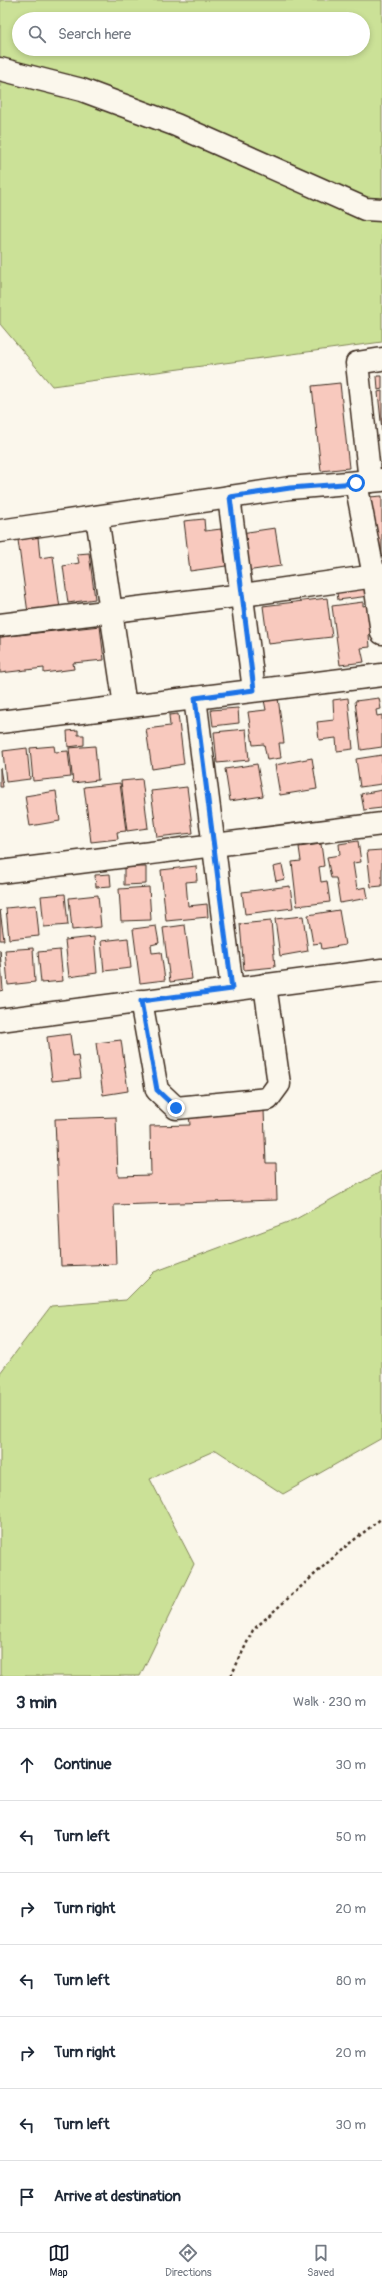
<!DOCTYPE html>
<html lang="en">
<head>
<meta charset="utf-8">
<style>
  body { margin:0; font-family:Pangolin,sans-serif; background:#f6f6f7; color:#1f2937 }
  .stop { position:absolute; width:12px; height:12px; margin:-9px; border:3px solid #1a73e8; border-radius:50%; background:#fff }
  .stop.end { background:#1a73e8; border-color:#fff; box-shadow:0 1px 4px #0008 }
  .list { margin:0; padding:0; list-style:none }
  h2 { display:flex; justify-content:space-between; align-items:center; height:52px; margin:0; padding:0 16px; font-size:17px }
  h2 small { font-size:13px; font-weight:400; color:#747a83 }
  .list li { display:grid; grid-template-columns:26px 1fr auto; gap:12px; align-items:center; box-sizing:border-box; height:72px; padding:0 16px; border-top:1px solid #e0e1e3 }
  .list b { display:block; font-size:15px; white-space:nowrap }
  .list em { font-size:13px; font-style:normal; color:#747a83 }
  .icon { flex:none; width:22px; height:22px; fill:none; stroke:currentColor; stroke-width:2; stroke-linecap:round; stroke-linejoin:round }
  .map { position:relative; flex:none; width:382px; height:1676px; overflow:hidden }
  .search { position:absolute; background:#fff; box-shadow:0 2px 6px #0003; left:12px; right:12px; top:12px; height:44px; display:flex; align-items:center; gap:10px; box-sizing:border-box; padding:0 14px; border-radius:22px; color:#747a83; font-size:15px }
  .sheet { height:556px; background:#fff }
  nav { display:flex; justify-content:space-around; align-items:center; box-sizing:border-box; height:56px; border-top:1px solid #e0e1e3; background:#fff; font-size:11px; color:#747a83 }
  nav a { display:grid; justify-items:center; gap:2px }
  nav .on { color:#111827 }
  .map>svg:first-child { display:block }
  .green { fill:#cbe197; stroke:#83865a; fill-rule:evenodd }
  .building { fill:#f8c9be; stroke:#3b2a1e }
  .lines { fill:none; stroke-linecap:round; stroke-linejoin:round }
  .minor-casing { stroke:#3b2a1e; stroke-width:25 }
  .path { stroke:#3b2a1e; stroke-width:2.5; stroke-dasharray:3 3; stroke-linecap:butt }
  .minor { stroke:#fbf7ec; stroke-width:22 }
  .route { stroke:#1a73e8; stroke-width:5 }
</style>
</head>
<body>
<div class="map">
<svg width="382" height="1676" viewBox="0 0 382 1676">
  <rect width="100%" height="100%" fill="#fbf7ec"/>
  <filter id="ink" filterUnits="userSpaceOnUse"><feTurbulence type="fractalNoise" baseFrequency=".025" numOctaves="2"/><feDisplacementMap in="SourceGraphic" scale="8" xChannelSelector="R" yChannelSelector="G"/><feConvolveMatrix kernelMatrix="1 2 1 2 8 2 1 2 1" color-interpolation-filters="sRGB"/></filter>
  <g filter="url(#ink)">
    <g class="green">
      <path d="M0 0H382V342L52 386 0 324ZM19 19H363V49H19Z"/>
      <polygon points="382,1171 382,1438 283,1494 216,1450 150,1479 194,1564 140,1676 0,1676 0,1373 51,1306 126,1300 154,1272 296,1219"/>
    </g>
    <g class="building">
      <polygon points="377,376 382,376 382,389 378,390"/>
      <polygon points="340,383 349,468 321,471 312,386"/>
      <polygon points="382,391 382,431 378,392"/>
      <polygon points="382,496 382,555 376,556 369,497"/>
      <polygon points="204,519 205,531 221,529 226,566 190,571 184,521"/>
      <polygon points="275,528 281,566 246,571 241,533"/>
      <polygon points="38,537 40,558 53,556 60,609 28,613 18,540"/>
      <polygon points="89,553 95,599 68,603 63,566 79,563 77,554"/>
      <polygon points="367,581 369,596 338,600 336,585"/>
      <polygon points="327,598 332,637 268,644 263,606"/>
      <polygon points="363,602 363,606 372,604 376,634 369,635 370,647 361,648 364,662 340,665 332,606"/>
      <polygon points="100,626 104,660 73,663 74,669 44,673 44,668 0,673 0,637"/>
      <polygon points="278,698 284,743 279,743 281,758 267,760 264,744 253,745 248,712 266,710 264,700"/>
      <polygon points="348,698 353,749 337,751 336,738 319,740 317,722 334,720 333,700"/>
      <polygon points="379,698 381,709 376,710 377,716 382,715 382,747 361,750 355,701"/>
      <polygon points="238,708 239,723 213,726 211,710"/>
      <polygon points="178,714 184,764 152,769 146,729 170,726 169,715"/>
      <polygon points="246,729 249,760 217,763 214,732"/>
      <polygon points="78,730 78,735 84,735 84,745 68,747 67,731"/>
      <polygon points="54,746 55,752 68,751 71,777 33,781 30,748"/>
      <polygon points="95,746 98,780 73,783 69,748"/>
      <polygon points="27,748 30,779 6,782 3,751"/>
      <polygon points="382,755 382,784 360,787 356,759"/>
      <polygon points="312,758 317,789 280,795 275,765"/>
      <polygon points="257,764 263,796 230,801 225,769"/>
      <polygon points="0,768 3,787 0,787"/>
      <polygon points="142,779 148,828 127,831 121,781"/>
      <polygon points="120,783 126,831 117,832 118,839 91,842 84,787"/>
      <polygon points="187,787 193,833 157,837 151,791"/>
      <polygon points="382,790 382,808 364,810 361,794"/>
      <polygon points="56,791 60,821 30,826 25,796"/>
      <polygon points="358,841 361,862 353,863 357,889 366,887 368,898 340,903 336,878 331,878 327,857 340,855 339,844"/>
      <polygon points="321,844 324,866 319,867 321,882 327,881 330,902 297,906 292,862 301,861 299,847"/>
      <polygon points="382,850 382,886 371,887 367,851"/>
      <polygon points="282,865 285,879 276,881 273,867"/>
      <polygon points="196,866 197,881 186,882 188,906 207,904 208,917 166,921 161,870"/>
      <polygon points="124,867 146,867 146,884 124,885"/>
      <polygon points="110,874 111,886 96,887 95,875"/>
      <polygon points="290,886 293,908 245,914 242,892"/>
      <polygon points="149,887 151,920 121,921 119,889"/>
      <polygon points="65,894 68,925 44,927 41,896"/>
      <polygon points="98,895 101,927 72,930 69,898"/>
      <polygon points="36,905 39,936 9,939 6,908"/>
      <polygon points="0,910 4,940 0,940"/>
      <polygon points="339,910 345,945 322,949 321,943 313,944 308,915"/>
      <polygon points="303,916 308,951 280,956 275,919"/>
      <polygon points="271,921 275,967 244,970 240,924"/>
      <polygon points="185,925 192,979 170,982 163,928"/>
      <polygon points="156,926 159,943 151,945 152,953 161,952 165,980 140,983 133,929"/>
      <polygon points="94,937 97,973 69,977 65,940"/>
      <polygon points="128,938 131,968 104,971 101,941"/>
      <polygon points="33,948 35,982 8,985 5,950"/>
      <polygon points="0,950 3,990 0,991"/>
      <polygon points="60,950 63,981 41,983 38,952"/>
      <polygon points="70,1034 73,1056 78,1055 81,1078 52,1081 47,1037"/>
      <polygon points="121,1040 128,1091 103,1095 96,1043"/>
      <polygon points="264,1110 266,1163 276,1163 277,1200 114,1205 116,1264 61,1266 55,1119 116,1117 118,1176 151,1175 150,1126 190,1125 189,1113"/>
    </g>
    <g class="lines">
      <g class="minor-casing">
        <g id="minor">
          <polyline points="0,69 82,90 176,125 365,209 382,210"/>
          <polyline points="370,481 357,363 382,359"/>
          <polyline points="356,483 374,576 382,633"/>
          <polyline points="229,497 254,690"/>
          <polyline points="97,517 125,706"/>
          <polyline points="0,531 290,488 382,480"/>
          <polyline points="0,625 243,595 382,575"/>
          <polyline points="0,722 195,698"/>
          <polyline points="0,872 382,824"/>
          <polyline points="232,989 195,698 382,675"/>
          <polyline points="141,1001 157,1090 176,1108 268,1099 279,1084 265,985"/>
          <polyline points="0,1020 382,970"/>
        </g>
      </g>
      <polyline class="path" points="231,1676 253,1630 345,1547 382,1518"/>
      <use href="#minor" class="minor"/>
    </g>
  </g>
  <g class="lines" filter="url(#ink)">
    <polyline class="route" points="176,1108 157,1090 141,1001 232,989 195,698 254,690 230,497 290,488 356,483"/>
  </g>
</svg>
<div class="stop" style="left:356px;top:483px"></div>
<div class="stop end" style="left:176px;top:1108px"></div>
<div class="search"><svg class="icon" aria-label="search" viewBox="0 0 24 24"><circle cx="10" cy="10" r="6"/><path d="M15 15l6 6"/></svg>Search here</div>
</div>
<section class="sheet">
<h2>3 min<small>Walk · 230 m</small></h2>
<ul class="list">
<li><svg class="icon" aria-label="ahead" viewBox="0 0 24 24"><path d="M12 20V5M6 11l6-6 6 6"/></svg><div><b>Continue</b></div><em>30 m</em></li>
<li><svg class="icon" aria-label="left" viewBox="0 0 24 24"><path d="M17 20v-9H6M10 6l-5 5 5 5"/></svg><div><b>Turn left</b></div><em>50 m</em></li>
<li><svg class="icon" aria-label="right" viewBox="0 0 24 24"><path d="M7 20v-9h11M14 6l5 5-5 5"/></svg><div><b>Turn right</b></div><em>20 m</em></li>
<li><svg class="icon" aria-label="left" viewBox="0 0 24 24"><path d="M17 20v-9H6M10 6l-5 5 5 5"/></svg><div><b>Turn left</b></div><em>80 m</em></li>
<li><svg class="icon" aria-label="right" viewBox="0 0 24 24"><path d="M7 20v-9h11M14 6l5 5-5 5"/></svg><div><b>Turn right</b></div><em>20 m</em></li>
<li><svg class="icon" aria-label="left" viewBox="0 0 24 24"><path d="M17 20v-9H6M10 6l-5 5 5 5"/></svg><div><b>Turn left</b></div><em>30 m</em></li>
<li><svg class="icon" aria-label="arrive" viewBox="0 0 24 24"><path d="M6 21V4h12l-3 4 3 4H6"/></svg><div><b>Arrive at destination</b></div></li>
</ul>
</section>
<nav>
<a class="on"><svg class="icon" aria-label="map" viewBox="0 0 24 24"><path d="M3 6l6-2 6 2 6-2v14l-6 2-6-2-6 2zM9 4v14M15 6v14"/></svg>Map</a>
<a><svg class="icon" aria-label="directions" viewBox="0 0 24 24"><path d="M12 3l9 9-9 9-9-9zM9 14v-3h6M13 9l2 2-2 2"/></svg>Directions</a>
<a><svg class="icon" aria-label="saved" viewBox="0 0 24 24"><path d="M7 4h10v16l-5-4-5 4z"/></svg>Saved</a>
</nav>
</body>
</html>
